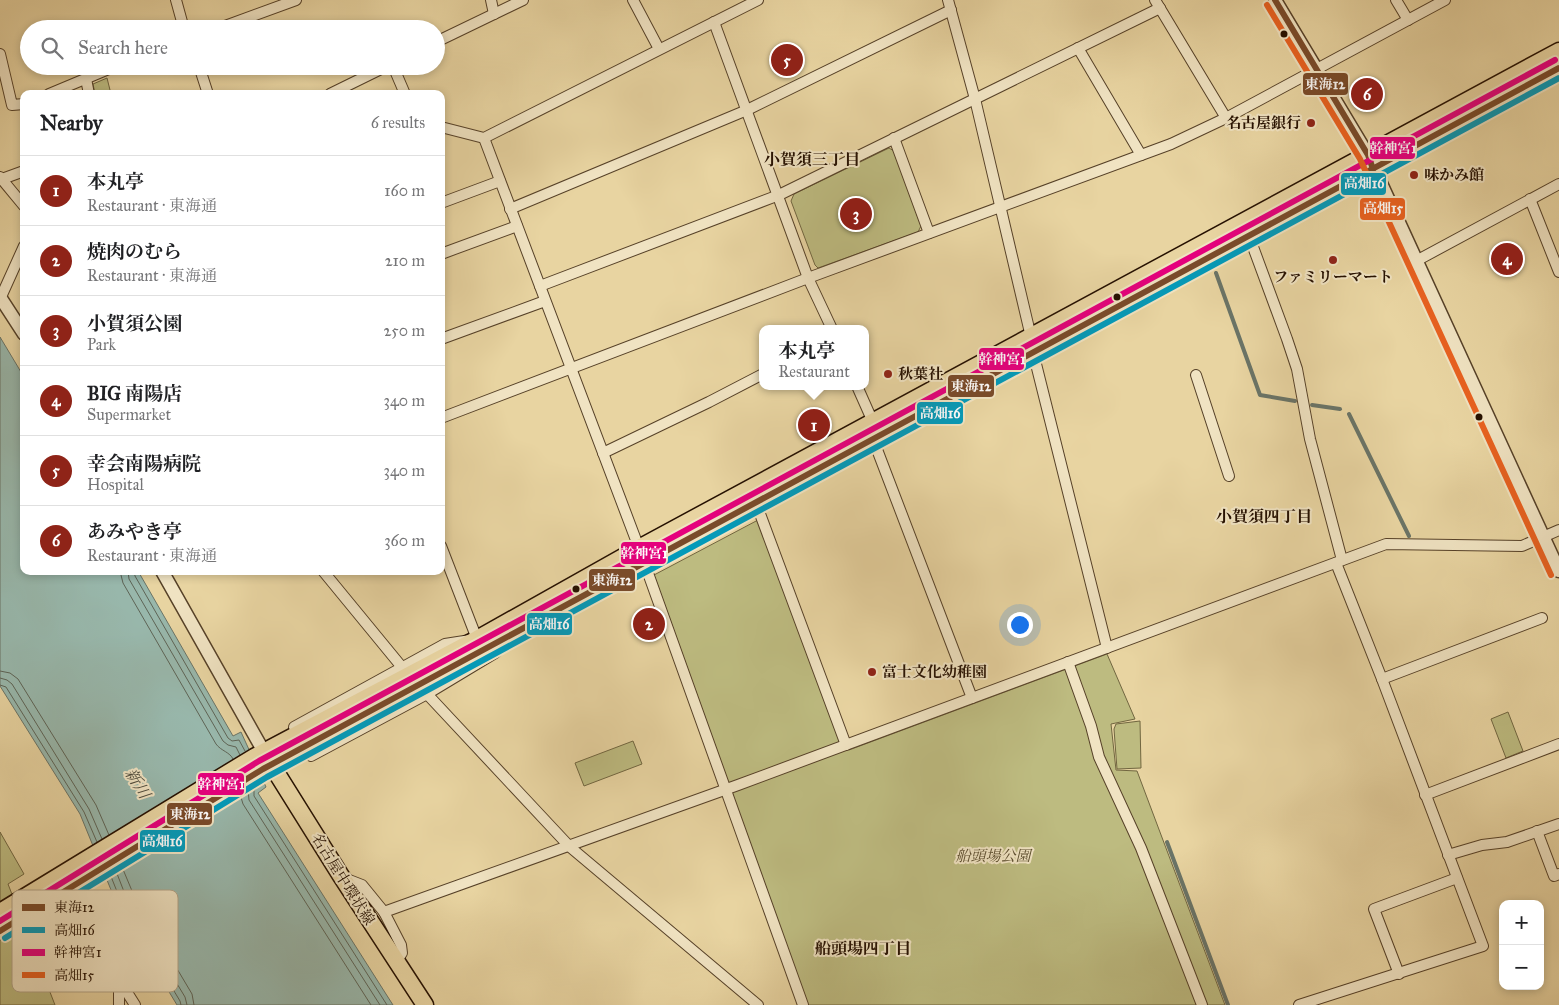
<!DOCTYPE html>
<html lang="en">
<head>
<meta charset="utf-8">
<style>
  body { margin:0; font-family:"IM FELL Great Primer","Noto Serif JP",serif; background:#f2f2f2; color:#202124 }
  .controls { position:absolute; right:15px; bottom:15px; display:grid; overflow:hidden; border-radius:10px; box-shadow:0 2px 8px #0003 }
  .controls button { width:45px; height:45px; display:grid; place-items:center; padding:0; border:0; border-bottom:1px solid #e0e0e0; background:#fff; color:#202124; font:25px sans-serif }
  .you { position:absolute; left:1019px; top:624px; width:18px; height:18px; margin:-12px; border:4px solid #fff; border-radius:50%; background:#1a73e8; box-shadow:0 0 0 8px #1a73e833 }
  .badge { display:grid; place-items:center; width:32px; height:32px; border-radius:50%; background:#8f2418; color:#fff; font-size:16px; font-weight:700 }
  .pin { position:absolute; translate:-50% -50%; border:2px solid #fff; box-shadow:0 1px 5px #0006 }
  .popup { position:absolute; left:759px; top:325px; width:110px; height:65px; box-sizing:border-box; display:grid; place-content:center; border-radius:10px; background:#fff; filter:drop-shadow(0 1px 4px #0005); font-size:16px; white-space:nowrap; color:#757577 }
  .popup b { font-size:19px; color:#202124 }
  .popup::after { content:''; position:absolute; left:50%; top:100%; margin-left:-10px; border:10px solid transparent; border-top-color:#fff }
  .list { margin:0; padding:0; list-style:none }
  h2 { display:flex; justify-content:space-between; align-items:center; height:65px; margin:0; padding:0 20px; font-size:21px }
  h2 small { font-size:16px; font-weight:400; color:#757577 }
  .list li { display:grid; grid-template-columns:32px 1fr auto; gap:15px; align-items:center; box-sizing:border-box; height:70px; padding:0 20px; border-top:1px solid #e0e0e0 }
  .list b { display:block; font-size:19px; white-space:nowrap }
  .list p { margin:0; font-size:16px; white-space:nowrap; color:#757577 }
  .list em { font-size:16px; font-style:normal; color:#757577 }
  .icon { flex:none; width:28px; height:28px; fill:none; stroke:currentColor; stroke-width:2; stroke-linecap:round; stroke-linejoin:round }
  .map { position:relative; flex:none; width:1559px; height:1005px; overflow:hidden }
  .search { position:absolute; background:#fff; box-shadow:0 2px 8px #0003; left:20px; top:20px; width:425px; height:55px; display:flex; align-items:center; gap:12px; box-sizing:border-box; padding:0 18px; border-radius:28px; color:#757577; font-size:19px }
  .panel { position:absolute; background:#fff; box-shadow:0 2px 8px #0003; left:20px; top:90px; width:425px; height:485px; border-radius:10px }
  .map>svg:first-child { display:block }
  .green { fill:#bdbb80; stroke:#716640 }
  .water { fill:#98b7ab; stroke:#6a7467 }
  .lines { fill:none; stroke-linecap:round; stroke-linejoin:round }
  .shore { stroke:#5e6456; stroke-width:1 }
  .stream { stroke:#6a7467; stroke-width:4 }
  .minor-casing { stroke:#564128; stroke-width:12 }
  .tertiary-casing { stroke:#564128; stroke-width:15 }
  .primary-casing { stroke:#251000; stroke-width:19 }
  .minor { stroke:#f0e3c2; stroke-width:10 }
  .tertiary { stroke:#f0e3c2; stroke-width:12 }
  .primary { stroke:#e8d4a1; stroke-width:16 }
  .bus-1-casing { stroke:#f0e3c2; stroke-width:10 }
  .bus-2-casing { stroke:#f0e3c2; stroke-width:10 }
  .bus-3-casing { stroke:#f0e3c2; stroke-width:10 }
  .bus-4-casing { stroke:#f0e3c2; stroke-width:10 }
  .bus-1 { stroke:#7a4b2a; stroke-width:6 }
  .bus-2 { stroke:#049ab9; stroke-width:6 }
  .bus-3 { stroke:#e5007d; stroke-width:6 }
  .bus-4 { stroke:#e86120; stroke-width:6 }
  .bus-dot { fill:#251000; stroke:#f0e3c2; stroke-width:2 }
  .poi-dot { fill:#8f2418; stroke:#f0e3c2; stroke-width:2 }
  .labels { text-anchor:middle; stroke-width:4; stroke-linejoin:round; paint-order:stroke }
  .poi-label { font-size:15px; font-weight:bold; fill:#251000; stroke:#f0e3c2; text-anchor:start }
  .park-label { font-size:15px; font-style:italic; fill:#5a4c2d; stroke:#f0e3c2 }
  .street-label { font-size:15px; fill:#251000; stroke:#f0e3c2 }
  .neighbourhood-label { font-size:16px; font-weight:bold; fill:#251000; stroke:#f0e3c2 }
  .water-label { font-size:16px; font-style:italic; fill:#4d4a3c; stroke:#f0e3c2 }
  .key { fill:#f0e3c2; stroke:#b3a488; stroke-width:1 }
  .key-label { font-size:14px; fill:#251000 }
  .line-badge { stroke:#f0e3c2; stroke-width:2 }
  .badge-label { font-size:14px; text-anchor:middle; font-weight:bold; fill:#fff }
</style>
</head>
<body>
<div class="map">
<svg width="1559" height="1005" viewBox="0 0 1559 1005">
  <rect width="100%" height="100%" fill="#e8d4a1"/>
  <filter id="stains"><feTurbulence type="fractalNoise" baseFrequency=".004" numOctaves="4"/><feColorMatrix values="0 0 0 0 .2 0 0 0 0 .09 0 0 0 0 .02 0 0 0 .5 -.17"/></filter>
  <radialGradient id="worn" r=".72"><stop offset=".6" stop-color="#630" stop-opacity="0"/><stop offset="1" stop-color="#630" stop-opacity=".3"/></radialGradient>
  <g class="green">
    <polygon points="107,78 111,94 95,94 93,84"/>
    <polygon points="889,148 894,151 921,226 918,232 818,268 815,265 791,201 794,194"/>
    <polygon points="758,520 841,740 849,750 1107,654 1135,719 1111,724 1116,770 1137,771 1225,1005 808,1005 654,575"/>
    <polygon points="1508,712 1523,751 1506,758 1491,719"/>
    <polygon points="1140,721 1141,768 1117,769 1114,729 1116,724"/>
    <polygon points="633,741 642,764 584,786 575,763"/>
    <polygon points="0,832 24,874 8,884 55,1005 0,1005"/>
  </g>
  <polygon class="water" points="0,337 24,377 24,571 138,571 233,736 241,732 266,787 258,793 393,1005 177,1005 118,907 80,814 0,686"/>
  <g class="lines">
    <g class="shore">
      <path d="M120 571 123 583 216 744C221 751 230 752 233 759"/>
      <polyline points="128,571 129,579 223,741 228,745 236,747 240,755"/>
      <polyline points="134,571 135,576 228,738 232,741 239,740 245,751"/>
      <polyline points="0,671 10,673 18,679 96,805 109,835"/>
      <polyline points="0,678 7,680 12,684 89,809 102,839"/>
      <polyline points="0,685 6,687 84,812 97,842"/>
      <polyline points="259,783 259,786 254,791 254,796 387,1005"/>
      <polyline points="248,789 249,800 380,1005"/>
      <polyline points="240,794 243,804 371,1005"/>
      <polyline points="122,867 135,898 192,994 194,1005"/>
      <polyline points="116,871 128,902 185,997 187,1005"/>
      <polyline points="110,874 122,904 180,1001 181,1005"/>
    </g>
    <g class="stream">
      <polyline points="1216,273 1260,395 1295,401"/>
      <polyline points="1312,405 1340,409"/>
      <polyline points="1349,414 1409,536"/>
      <polyline points="1167,842 1228,1005"/>
    </g>
    <g class="minor-casing">
      <g id="minor">
        <polyline points="176,0 184,29"/>
        <polyline points="491,0 494,14"/>
        <polyline points="633,0 659,49"/>
        <polyline points="948,0 975,99 1031,337 1033,352 1107,648"/>
        <polyline points="1155,0 1226,118"/>
        <polyline points="1396,0 1408,20"/>
        <polyline points="714,22 808,278 832,329"/>
        <polyline points="217,29 296,0"/>
        <polyline points="436,42 523,0"/>
        <polyline points="1078,48 1141,155"/>
        <polyline points="0,54 12,105 24,104"/>
        <polyline points="199,66 208,94"/>
        <polyline points="393,66 405,94"/>
        <polyline points="86,79 89,94"/>
        <polyline points="49,94 116,66"/>
        <polyline points="330,94 387,66"/>
        <polyline points="441,127 484,138 758,0"/>
        <polyline points="484,138 639,548 803,1005"/>
        <polyline points="894,138 929,233"/>
        <polyline points="0,177 24,206"/>
        <polyline points="2,179 24,171"/>
        <polyline points="1530,199 1559,272"/>
        <polyline points="441,203 500,181"/>
        <polyline points="510,209 747,110 951,10"/>
        <polyline points="1249,236 1287,339 1297,369 1310,439 1342,560"/>
        <polyline points="441,254 517,226"/>
        <polyline points="1416,261 1559,184"/>
        <polyline points="540,286 779,195 1160,8"/>
        <polyline points="1,297 24,246"/>
        <polyline points="441,339 545,301"/>
        <polyline points="1196,375 1229,476"/>
        <polyline points="857,386 873,422"/>
        <polyline points="441,418 808,278 1171,144 1226,118 1445,0"/>
        <polyline points="873,439 972,698"/>
        <polyline points="603,453 709,402 763,374"/>
        <polyline points="756,503 846,745"/>
        <polyline points="323,571 401,666"/>
        <polyline points="1068,662 1091,726 1099,757 1141,848 1202,1005"/>
        <polyline points="1382,679 1542,618"/>
        <polyline points="427,694 570,847 758,1005"/>
        <polyline points="295,729 294,727 445,644 477,639 441,546"/>
        <polyline points="310,754 311,756 427,694 495,653 506,643"/>
        <polyline points="1425,795 1559,744"/>
        <polyline points="1537,831 1554,876 1559,874"/>
        <polyline points="1448,855 1482,845 1507,842 1559,824"/>
        <polyline points="344,878 362,885 384,912 738,785 1386,544 1522,546 1559,530"/>
        <polyline points="61,888 135,1005"/>
        <polyline points="384,912 401,945 402,953 396,962"/>
        <polyline points="1399,974 1374,909 1457,878"/>
        <polyline points="119,1005 119,979"/>
        <polyline points="1299,1005 1483,946 1382,679 1336,563"/>
      </g>
    </g>
    <g class="tertiary-casing">
      <g id="tertiary">
        <polyline points="1275,0 1368,155 1559,571"/>
        <polyline points="0,297 24,334"/>
        <polyline points="162,571 264,752"/>
      </g>
    </g>
    <g class="primary-casing">
      <g id="primary">
        <polyline points="266,756 341,876 425,1005"/>
        <polyline points="0,912 254,757 477,639 639,548 1559,51"/>
        <polyline points="0,931 263,769 1559,68"/>
      </g>
    </g>
    <use href="#minor" class="minor"/>
    <use href="#tertiary" class="tertiary"/>
    <use href="#primary" class="primary"/>
    <g class="bus-1-casing">
      <g id="bus-1">
        <polyline points="1275,0 1368,155 1373,169"/>
        <polyline points="0,931 263,769 1559,68"/>
      </g>
    </g>
    <g class="bus-2-casing">
      <polyline id="bus-2" points="5,938 267,777 1559,78"/>
    </g>
    <g class="bus-3-casing">
      <polyline id="bus-3" points="0,921 259,761 1555,60"/>
    </g>
    <g class="bus-4-casing">
      <polyline id="bus-4" points="1267,5 1360,159 1551,575"/>
    </g>
    <use href="#bus-1" class="bus-1"/>
    <use href="#bus-2" class="bus-2"/>
    <use href="#bus-3" class="bus-3"/>
    <use href="#bus-4" class="bus-4"/>
  </g>
  <g class="bus-dot">
    <circle cx="1284" cy="34" r="4.5"/>
    <circle cx="1117" cy="297" r="4.5"/>
    <circle cx="1479" cy="417" r="4.5"/>
    <circle cx="576" cy="589" r="4.5"/>
  </g>
  <g class="poi-dot">
    <circle cx="1311" cy="123" r="5"/>
    <circle cx="1414" cy="175" r="5"/>
    <circle cx="1333" cy="260" r="5"/>
    <circle cx="888" cy="374" r="5"/>
    <circle cx="872" cy="672" r="5"/>
  </g>
  <g class="labels">
    <g class="poi-label">
      <text x="1301" y="128" text-anchor="end">名古屋銀行</text>
      <text x="1424" y="180">味かみ館</text>
      <text x="1333" y="282" text-anchor="middle">ファミリーマート</text>
      <text x="898" y="379">秋葉社</text>
      <text x="882" y="677">富士文化幼稚園</text>
    </g>
    <g class="park-label">
      <text x="993" y="861">船頭場公園</text>
    </g>
    <g class="street-label">
      <text transform="translate(343 879) rotate(58)" y="5">名古屋中環状線</text>
    </g>
    <g class="neighbourhood-label">
      <text x="812" y="165">小賀須三丁目</text>
      <text x="1264" y="522">小賀須四丁目</text>
      <text x="863" y="954">船頭場四丁目</text>
    </g>
    <g class="water-label">
      <text transform="translate(138 783) rotate(58)" y="6">新川</text>
    </g>
  </g>
  <rect x="12" y="890" width="166" height="102" rx="8" class="key"/>
  <rect x="22" y="904" width="23" height="7" fill="#7a4b2a"/>
  <rect x="22" y="927" width="23" height="6" fill="#049ab9"/>
  <rect x="22" y="949" width="23" height="7" fill="#e5007d"/>
  <rect x="22" y="972" width="23" height="6" fill="#e86120"/>
  <g class="key-label">
    <text x="54" y="912">東海12</text>
    <text x="54" y="935">高畑16</text>
    <text x="54" y="957">幹神宮1</text>
    <text x="54" y="980">高畑15</text>
  </g>
  <g class="line-badge">
    <rect x="1302" y="72" width="47" height="24" rx="5" fill="#7a4b2a"/>
    <rect x="1369" y="136" width="47" height="24" rx="5" fill="#e5007d"/>
    <rect x="1340" y="172" width="47" height="24" rx="5" fill="#049ab9"/>
    <rect x="1359" y="197" width="47" height="24" rx="5" fill="#e86120"/>
    <rect x="978" y="347" width="47" height="24" rx="5" fill="#e5007d"/>
    <rect x="947" y="374" width="48" height="24" rx="5" fill="#7a4b2a"/>
    <rect x="916" y="401" width="48" height="24" rx="5" fill="#049ab9"/>
    <rect x="620" y="541" width="47" height="24" rx="5" fill="#e5007d"/>
    <rect x="588" y="568" width="48" height="24" rx="5" fill="#7a4b2a"/>
    <rect x="526" y="612" width="47" height="24" rx="5" fill="#049ab9"/>
    <rect x="197" y="772" width="48" height="24" rx="5" fill="#e5007d"/>
    <rect x="166" y="802" width="47" height="24" rx="5" fill="#7a4b2a"/>
    <rect x="139" y="829" width="47" height="24" rx="5" fill="#049ab9"/>
  </g>
  <g class="badge-label">
    <text x="1325" y="89">東海12</text>
    <text x="1393" y="153">幹神宮1</text>
    <text x="1364" y="188">高畑16</text>
    <text x="1383" y="213">高畑15</text>
    <text x="1002" y="364">幹神宮1</text>
    <text x="971" y="391">東海12</text>
    <text x="940" y="418">高畑16</text>
    <text x="644" y="558">幹神宮1</text>
    <text x="612" y="585">東海12</text>
    <text x="549" y="629">高畑16</text>
    <text x="221" y="789">幹神宮1</text>
    <text x="190" y="819">東海12</text>
    <text x="162" y="846">高畑16</text>
  </g>
  <rect width="100%" height="100%" filter="url(#stains)"/>
  <rect width="100%" height="100%" fill="url(#worn)"/>
</svg>
<div class="controls">
<button>+</button>
<button>−</button>
</div>
<div class="you"></div>
<div class="pin badge" style="left:814px;top:425px">1</div>
<div class="popup"><b>本丸亭</b>Restaurant</div>
<div class="pin badge" style="left:649px;top:624px">2</div>
<div class="pin badge" style="left:856px;top:214px">3</div>
<div class="pin badge" style="left:1507px;top:259px">4</div>
<div class="pin badge" style="left:787px;top:60px">5</div>
<div class="pin badge" style="left:1367px;top:94px">6</div>
<div class="search"><svg class="icon" aria-label="search" viewBox="0 0 24 24"><circle cx="10" cy="10" r="6"/><path d="M15 15l6 6"/></svg>Search here</div>
<section class="panel">
<h2>Nearby<small>6 results</small></h2>
<ul class="list">
<li><span class="badge">1</span><div><b>本丸亭</b><p>Restaurant · 東海通</p></div><em>160 m</em></li>
<li><span class="badge">2</span><div><b>焼肉のむら</b><p>Restaurant · 東海通</p></div><em>210 m</em></li>
<li><span class="badge">3</span><div><b>小賀須公園</b><p>Park</p></div><em>250 m</em></li>
<li><span class="badge">4</span><div><b>BIG 南陽店</b><p>Supermarket</p></div><em>340 m</em></li>
<li><span class="badge">5</span><div><b>幸会南陽病院</b><p>Hospital</p></div><em>340 m</em></li>
<li><span class="badge">6</span><div><b>あみやき亭</b><p>Restaurant · 東海通</p></div><em>360 m</em></li>
</ul>
</section>
</div>
</body>
</html>
